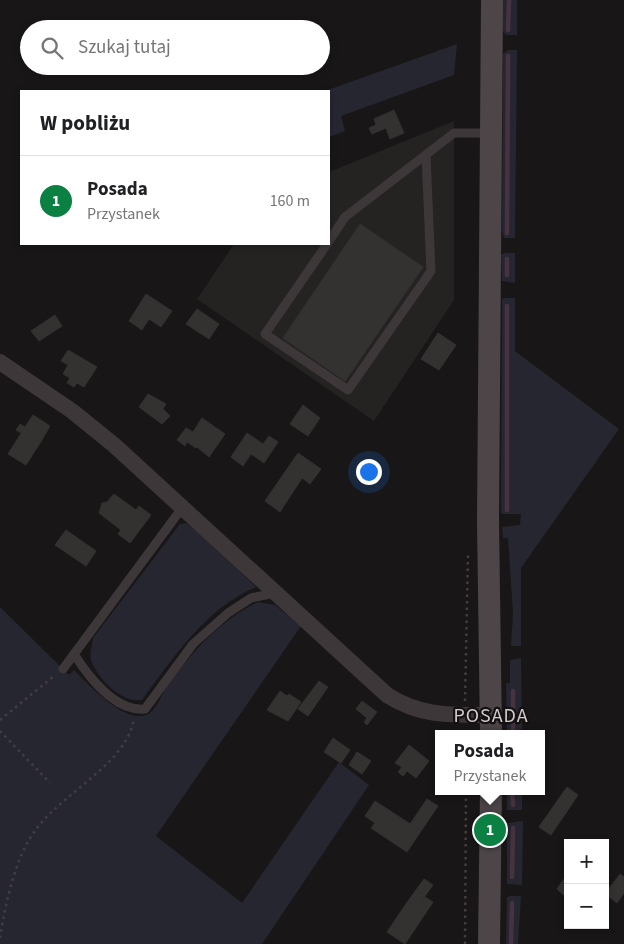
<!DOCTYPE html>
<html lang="pl">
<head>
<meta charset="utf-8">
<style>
  body { margin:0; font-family:"Source Sans 3",sans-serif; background:#f2f2f2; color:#202124 }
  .controls { position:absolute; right:15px; bottom:15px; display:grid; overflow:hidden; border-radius:0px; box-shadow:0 2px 8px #0003 }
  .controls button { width:45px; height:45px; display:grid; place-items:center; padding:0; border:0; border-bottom:1px solid #e0e0e0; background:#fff; color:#202124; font:25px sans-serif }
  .you { position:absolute; left:368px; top:471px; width:18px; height:18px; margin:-12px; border:4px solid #fff; border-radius:50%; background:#1a73e8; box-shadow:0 0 0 8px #1a73e833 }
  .badge { display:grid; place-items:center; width:32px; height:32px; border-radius:50%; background:#0b8043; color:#fff; font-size:16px; font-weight:700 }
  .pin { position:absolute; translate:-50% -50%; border:2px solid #fff; box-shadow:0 1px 5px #0006 }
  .popup { position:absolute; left:435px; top:730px; width:110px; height:65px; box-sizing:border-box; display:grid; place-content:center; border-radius:0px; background:#fff; filter:drop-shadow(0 1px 4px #0005); font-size:16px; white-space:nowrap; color:#757577 }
  .popup b { font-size:19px; color:#202124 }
  .popup::after { content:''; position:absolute; left:50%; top:100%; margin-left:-10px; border:10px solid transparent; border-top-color:#fff }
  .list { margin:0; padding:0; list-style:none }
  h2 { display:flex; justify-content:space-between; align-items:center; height:65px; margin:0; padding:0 20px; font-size:21px }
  h2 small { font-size:16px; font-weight:400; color:#757577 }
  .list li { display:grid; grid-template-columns:32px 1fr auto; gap:15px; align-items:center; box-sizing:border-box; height:90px; padding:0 20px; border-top:1px solid #e0e0e0 }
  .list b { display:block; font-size:19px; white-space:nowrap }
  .list p { margin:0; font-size:16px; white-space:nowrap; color:#757577 }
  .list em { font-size:16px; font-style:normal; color:#757577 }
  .icon { flex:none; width:28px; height:28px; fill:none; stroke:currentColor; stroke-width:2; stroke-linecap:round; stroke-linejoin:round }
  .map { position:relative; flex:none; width:624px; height:944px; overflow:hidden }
  .search { position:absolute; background:#fff; box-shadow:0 2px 8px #0003; left:20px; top:20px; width:310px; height:55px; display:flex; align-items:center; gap:12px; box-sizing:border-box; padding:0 18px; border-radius:28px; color:#757577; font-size:19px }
  .panel { position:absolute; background:#fff; box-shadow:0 2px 8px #0003; left:20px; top:90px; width:310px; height:155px; border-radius:0px }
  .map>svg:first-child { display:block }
  .built { fill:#252222 }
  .green { fill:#262630 }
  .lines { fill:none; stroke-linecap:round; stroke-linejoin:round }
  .stream { stroke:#46333f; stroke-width:4.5 }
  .building { fill:#343131; stroke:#343031 }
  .path { stroke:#443d40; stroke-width:2.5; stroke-dasharray:2.5 4; stroke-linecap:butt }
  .lane { stroke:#3d3739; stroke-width:9 }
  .street { stroke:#3d3739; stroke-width:16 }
  .secondary { stroke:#4d4548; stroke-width:22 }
  .labels { text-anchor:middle; stroke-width:4.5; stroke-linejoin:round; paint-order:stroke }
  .quarter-label { font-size:20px; letter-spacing:1px; fill:#d4c9cd; stroke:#131111 }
</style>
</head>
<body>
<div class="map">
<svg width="624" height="944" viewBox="0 0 624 944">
  <rect width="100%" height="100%" fill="#181616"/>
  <polygon class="built" points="454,121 454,300 374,421 197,299 234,244 329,244 329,172"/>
  <g class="green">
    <polygon points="503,0 517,0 517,35 506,35 502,30"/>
    <polygon points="457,44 454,75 341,116 345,131 329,137 329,91 325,91"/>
    <polygon points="508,50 517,50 515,238 504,238 502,231 503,54"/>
    <polygon points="504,253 515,253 515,283 502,281 501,255"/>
    <polygon points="505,298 515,298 515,351 619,429 521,568 521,646 511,646 513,613 508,538 503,538 502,527 520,525 521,514 502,514 501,512 502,299"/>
    <path d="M186 523 203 536 256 587C206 608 173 658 142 700 123 703 102 683 93 665 88 657 92 646 93 638L180 524Z"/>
    <path d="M258 602 275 605 301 626 156 836 242 903 339 762 369 785 262 944H0V607L69 675 74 670C89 685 119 718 142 716 155 715 160 697 166 688 190 654 221 619 258 602Z"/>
    <polygon points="521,658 522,734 507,734 506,683 510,683 510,660"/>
    <rect x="507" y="791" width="15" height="19"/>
    <polygon points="523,821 522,885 507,884 507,823"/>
    <polygon points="510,896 521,896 518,944 506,944 507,897"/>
  </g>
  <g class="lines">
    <g class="stream">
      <polyline points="508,30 509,0"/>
      <polyline points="507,233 508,56"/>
      <polyline points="507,259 507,275"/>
      <polyline points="507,510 507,306"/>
      <polyline points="513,734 513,691"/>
      <polyline points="512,791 513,805"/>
      <polyline points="512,877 513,828"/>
      <polyline points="511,944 512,903"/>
    </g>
  </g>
  <g class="building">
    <polygon points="394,110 404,133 390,139 386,128 372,134 369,128 376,125 374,119"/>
    <polygon points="360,224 423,267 345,381 283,338"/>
    <polygon points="146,294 172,311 161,327 149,319 142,330 129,321"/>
    <polygon points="197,309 219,324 209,339 186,324"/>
    <polygon points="55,315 62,326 39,341 31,331"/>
    <polygon points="438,333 456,345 439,370 421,359"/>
    <polygon points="68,350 97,367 84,387 77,383 74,387 67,383 70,378 63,374 68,365 61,361"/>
    <polygon points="148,394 166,404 163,409 170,416 162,424 139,407"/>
    <polygon points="303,405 320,418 308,436 290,424"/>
    <polygon points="33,415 50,426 40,443 16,430 20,424 25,427"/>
    <polygon points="202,418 225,434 209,457 197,447 196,448 187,442 185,446 177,440 186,428 193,432"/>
    <polygon points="22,432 40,443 26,465 8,454"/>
    <polygon points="247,433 263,444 269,436 278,442 264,463 251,454 243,466 231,457"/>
    <polygon points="298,453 321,469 310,484 302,478 280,512 265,501"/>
    <polygon points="114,494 136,510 139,506 151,515 130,543 118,534 121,530 99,513 102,503 107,502"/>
    <polygon points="66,530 96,551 86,566 55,545"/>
    <polygon points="319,681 328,687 308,716 298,709"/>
    <polygon points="280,691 287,696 289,694 301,702 288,721 267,710"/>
    <polygon points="362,701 377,712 367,725 364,722 367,718 356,709"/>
    <polygon points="333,738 350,750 341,763 324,752"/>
    <polygon points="409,745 429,761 416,778 407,771 403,776 398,772 402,767 395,763"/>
    <polygon points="357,752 371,761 362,774 349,765"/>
    <polygon points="567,787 578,795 551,835 539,827"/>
    <polygon points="427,799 438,806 421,831 410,824"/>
    <polygon points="375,801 421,831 407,852 371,828 375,823 365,816"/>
    <polygon points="568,873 568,899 557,889"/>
    <polygon points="620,874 624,877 624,893 617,903 605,894"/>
    <polygon points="424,879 433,885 417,907 408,901"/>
    <polygon points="425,897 433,902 405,944 387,932 408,901 417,907"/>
  </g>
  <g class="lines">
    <g class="path">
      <polyline points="465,701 468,554"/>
      <polyline points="0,720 54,676"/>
      <polyline points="0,731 50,783"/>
      <path d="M0 938C5 905 15 859 34 832 61 793 126 765 134 719"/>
      <polyline points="465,944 466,791"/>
    </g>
    <g class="lane">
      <polyline points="329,241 345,217 454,133 491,133"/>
      <polyline points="327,244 265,334 348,390 431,271 426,155"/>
      <path d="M74 654C88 676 115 712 145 709L193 644 228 613 251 598 275 593"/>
      <polyline points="63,669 182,508"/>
    </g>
    <path class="street" d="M0 362 72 411 114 445 387 695C421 717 452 715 491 715"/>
    <g class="secondary">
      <polyline points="491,734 488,521 492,0"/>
      <polyline points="489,944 491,791"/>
    </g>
  </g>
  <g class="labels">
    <g class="quarter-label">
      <text x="491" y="722">POSADA</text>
    </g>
  </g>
</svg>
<div class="controls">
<button>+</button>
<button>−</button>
</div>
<div class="you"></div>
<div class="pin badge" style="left:490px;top:830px">1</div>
<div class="popup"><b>Posada</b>Przystanek</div>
<div class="search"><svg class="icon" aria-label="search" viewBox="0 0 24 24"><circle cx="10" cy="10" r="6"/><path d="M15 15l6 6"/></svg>Szukaj tutaj</div>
<section class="panel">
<h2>W pobliżu<small></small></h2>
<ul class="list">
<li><span class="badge">1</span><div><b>Posada</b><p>Przystanek</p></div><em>160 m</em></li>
</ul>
</section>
</div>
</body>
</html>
